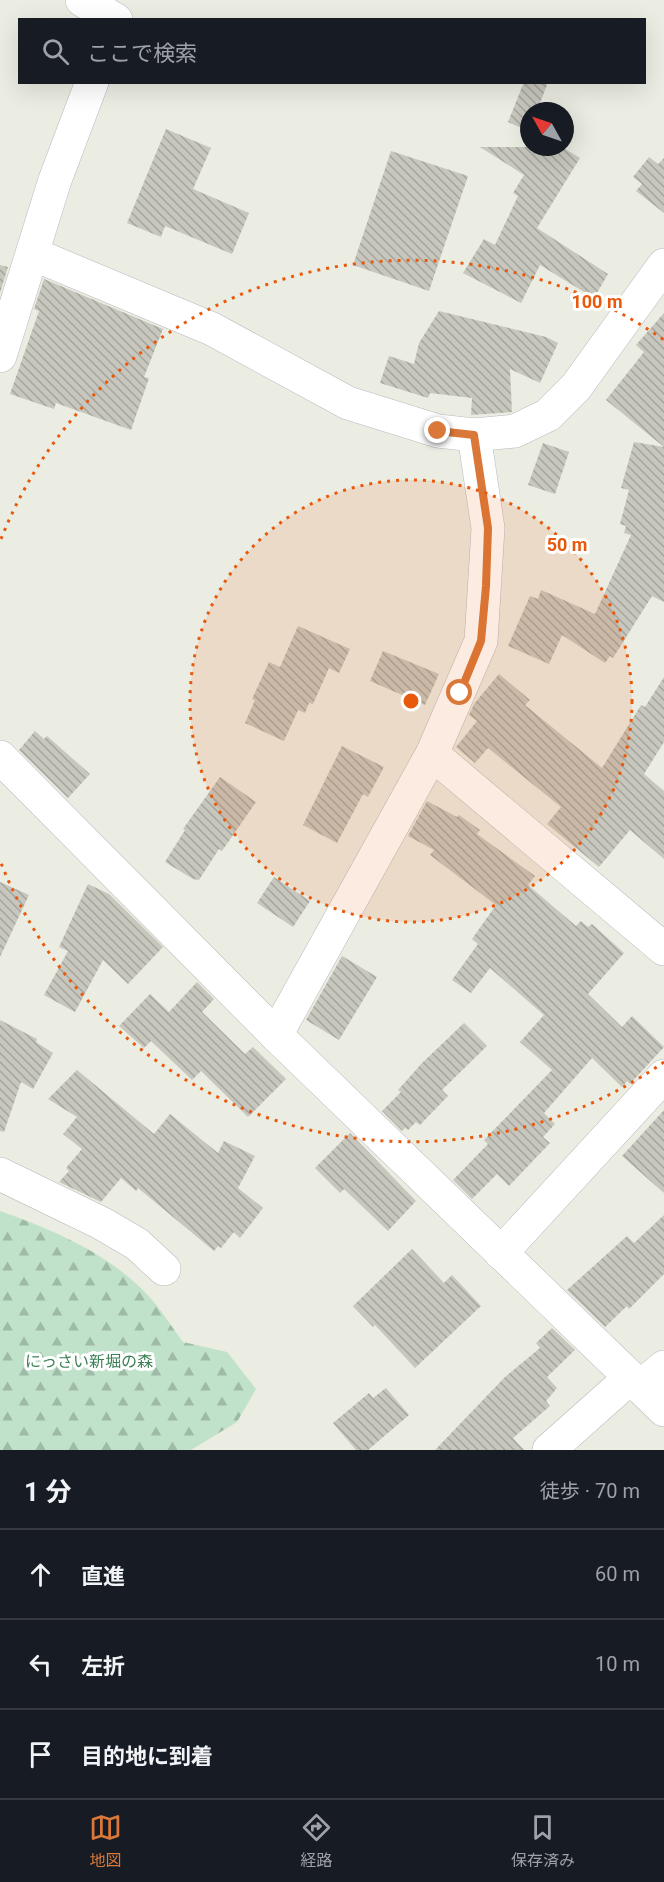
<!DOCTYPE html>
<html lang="ja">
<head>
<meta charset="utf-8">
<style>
  body { margin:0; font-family:Roboto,"Noto Sans JP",sans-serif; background:#20242c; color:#f1f3f6 }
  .compass { position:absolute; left:520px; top:102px; width:54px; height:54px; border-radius:50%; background:#171b24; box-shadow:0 6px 24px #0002; rotate:310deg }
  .stop { position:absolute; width:18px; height:18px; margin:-14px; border:4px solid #da7839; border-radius:50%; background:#fff }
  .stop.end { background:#da7839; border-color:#fff; box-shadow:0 2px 6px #0008 }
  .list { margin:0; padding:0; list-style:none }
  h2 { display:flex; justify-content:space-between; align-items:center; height:78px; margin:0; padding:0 24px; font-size:26px }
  h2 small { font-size:20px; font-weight:400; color:#9ea1a6 }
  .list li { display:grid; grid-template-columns:39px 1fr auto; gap:18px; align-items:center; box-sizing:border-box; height:90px; padding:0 24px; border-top:2px solid #363941 }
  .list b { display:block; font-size:22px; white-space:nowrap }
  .list em { font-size:20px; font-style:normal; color:#9ea1a6 }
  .icon { flex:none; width:33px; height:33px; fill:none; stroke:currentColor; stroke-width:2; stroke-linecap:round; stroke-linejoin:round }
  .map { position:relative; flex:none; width:664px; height:1450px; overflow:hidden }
  .search { position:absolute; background:#171b24; box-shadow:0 6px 24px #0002; left:18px; right:18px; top:18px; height:66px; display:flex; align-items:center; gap:15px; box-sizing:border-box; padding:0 21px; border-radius:0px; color:#9ea1a6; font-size:22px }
  .sheet { height:348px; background:#171b24 }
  nav { display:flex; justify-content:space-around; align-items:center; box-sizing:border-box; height:84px; border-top:2px solid #363941; background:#171b24; font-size:16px; color:#9ea1a6 }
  nav a { display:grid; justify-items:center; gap:3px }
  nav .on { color:#da7839 }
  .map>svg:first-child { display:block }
  .forest { fill:url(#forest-firs) }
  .building { fill:url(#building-back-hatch) }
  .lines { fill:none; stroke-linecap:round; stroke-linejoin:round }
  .minor-casing { stroke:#b9b9bf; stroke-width:34 }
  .minor { stroke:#fff; stroke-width:33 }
  .route { stroke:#da7839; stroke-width:8 }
  .ring { fill:none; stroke:#e8590c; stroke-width:3; stroke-dasharray:3 6 }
  .labels { text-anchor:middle; stroke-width:6; stroke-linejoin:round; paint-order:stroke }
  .park-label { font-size:16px; fill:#3b7f54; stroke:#fff }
  .centre { fill:#e8590c; stroke:#fff; stroke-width:3 }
  .ring-label { font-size:18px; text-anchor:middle; font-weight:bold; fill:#e8590c; stroke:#fff; stroke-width:6; stroke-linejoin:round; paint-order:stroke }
</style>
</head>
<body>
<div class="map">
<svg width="664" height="1450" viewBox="0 0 664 1450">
  <defs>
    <pattern id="forest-firs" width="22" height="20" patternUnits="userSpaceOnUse" patternTransform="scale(1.5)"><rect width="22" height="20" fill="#c0e2ca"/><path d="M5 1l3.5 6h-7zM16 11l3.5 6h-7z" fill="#9fbaa7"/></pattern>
    <pattern id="building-back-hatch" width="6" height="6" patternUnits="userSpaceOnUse" patternTransform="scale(1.5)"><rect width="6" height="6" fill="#c7c7be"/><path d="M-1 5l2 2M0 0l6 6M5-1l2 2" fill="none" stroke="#a5a59e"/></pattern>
  </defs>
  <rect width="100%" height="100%" fill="#ebece2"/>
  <path class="forest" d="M0 1211C56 1231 113 1255 153 1301 164 1314 173 1329 183 1342L227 1352 256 1389 237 1422 191 1450H0Z"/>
  <g class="building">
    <polygon points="524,82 548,82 537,111 529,111 528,131 508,122"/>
    <polygon points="166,129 211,148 193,189 249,213 232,254 165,226 161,237 127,223"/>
    <polygon points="480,147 562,147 580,158 537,228 608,274 594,298 540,265 521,303 463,273 484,239 495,245 518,196 513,193 524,175"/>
    <polygon points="391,151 468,176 429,291 353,265"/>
    <polygon points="649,157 658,164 664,158 664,213 636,191 642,184 633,177"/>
    <polygon points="0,265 8,267 0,293"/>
    <polygon points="44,279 163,329 144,377 149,378 131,430 56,403 54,409 10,394 39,311 34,309"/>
    <polygon points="439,311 546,337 558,343 540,383 510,369 512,412 471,415 472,398 430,393 428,398 380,383 389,356 414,364 419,343"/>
    <polygon points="664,313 664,602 652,596 613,658 610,656 605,663 562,635 549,664 508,646 530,596 538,599 541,590 595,614 631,535 624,533 626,526 620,524 629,490 621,488 634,442 664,447 606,400 644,352 636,345"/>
    <polygon points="543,443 569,452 555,494 528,485"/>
    <polygon points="298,626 350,649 339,673 329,668 313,704 309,703 305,713 298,710 284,741 245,723 255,700 252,699 269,662 280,667"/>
    <polygon points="383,651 439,674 425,705 370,681"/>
    <polygon points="499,674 530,700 525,705 602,768 641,705 645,707 664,677 664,742 644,774 664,791 664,859 630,830 599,867 547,824 561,807 488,748 475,763 456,747 477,721 469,715 474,704"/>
    <polygon points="35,731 44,739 47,736 90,774 68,798 19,750"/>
    <polygon points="342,746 384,767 368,797 363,794 337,843 303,825"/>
    <polygon points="220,777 256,802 222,851 219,849 199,880 193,879 165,862 185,830 183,829"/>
    <polygon points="427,801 457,817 459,815 480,830 477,834 535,876 528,885 576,926 581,921 588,927 592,924 624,953 588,994 622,1027 632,1016 664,1047 630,1084 627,1081 622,1087 592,1058 544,1113 555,1124 543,1137 550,1143 509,1186 497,1174 472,1199 453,1180 488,1144 484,1140 552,1070 520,1042 544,1015 490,968 471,993 452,980 478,944 472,939 496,905 430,855 434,850 408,836"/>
    <polygon points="274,877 310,901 293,927 257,903"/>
    <polygon points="0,882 29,895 0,957"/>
    <polygon points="88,884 109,894 163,947 128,984 103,960 75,1012 44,995 68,951 59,947"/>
    <polygon points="342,956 377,977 339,1040 306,1020"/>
    <polygon points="197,982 214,999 202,1012 245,1054 253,1047 286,1079 248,1117 201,1071 192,1080 151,1041 144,1048 119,1026 150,994 169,1012"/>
    <polygon points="0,1020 37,1039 36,1042 53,1053 33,1089 21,1082 4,1132 0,1131"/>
    <polygon points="464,1023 487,1046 442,1090 448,1096 420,1125 416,1122 408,1130 405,1128 402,1131 382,1111 401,1092 398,1090 422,1063"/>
    <polygon points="77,1070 154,1134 170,1114 218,1153 224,1141 255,1156 238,1188 263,1208 240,1238 234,1232 221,1248 218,1246 214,1251 138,1188 136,1191 121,1178 101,1202 59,1182 69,1171 66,1168 82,1149 63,1134 77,1117 48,1099"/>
    <polygon points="664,1110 664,1193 622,1156"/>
    <polygon points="350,1133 416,1201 388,1231 344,1189 340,1193 315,1168"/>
    <polygon points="664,1215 664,1274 629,1309 627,1306 605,1327 567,1290 627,1236 634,1243"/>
    <polygon points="412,1249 444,1283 452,1275 481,1306 415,1368 375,1325 373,1327 353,1306"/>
    <polygon points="552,1328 575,1350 547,1377 557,1388 546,1401 550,1406 513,1438 524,1450 435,1450 505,1377 540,1348 536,1343"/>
    <polygon points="386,1388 409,1415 368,1450 356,1450 333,1423 369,1393 373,1398"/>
  </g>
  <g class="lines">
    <g class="minor-casing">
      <g id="minor">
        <polyline points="82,0 116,20"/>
        <polyline points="33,254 212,329 348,403 438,431 474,435 515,431 548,415 576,387 664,265"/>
        <polyline points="0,356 55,180 92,82"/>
        <polyline points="432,754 664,949"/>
        <polyline points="0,757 276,1035 664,1410"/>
        <polyline points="276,1035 432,754 481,641 488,528 474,435"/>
        <polyline points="0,1174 101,1223 137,1244 164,1269"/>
        <polyline points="501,1253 664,1076"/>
        <polyline points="640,1387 664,1367"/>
        <polyline points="549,1450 630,1378"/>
      </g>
    </g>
    <use href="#minor" class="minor"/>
  </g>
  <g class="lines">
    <polyline class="route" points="438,431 474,435 488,528 486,586 481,641 460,693"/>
  </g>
  <circle cx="411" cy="701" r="221" fill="#e8590c" fill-opacity=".12"/>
  <g class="ring">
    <circle cx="411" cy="701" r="221"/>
    <path d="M664 1062A441 441 0 0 1 1 863M1 539A441 441 0 0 1 664 340"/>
  </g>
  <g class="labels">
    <g class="park-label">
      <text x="89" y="1367">にっさい新堀の森</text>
    </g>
  </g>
  <circle cx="411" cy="701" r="9" class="centre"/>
  <g class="ring-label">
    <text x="597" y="308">100 m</text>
    <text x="567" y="551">50 m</text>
  </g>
</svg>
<svg class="compass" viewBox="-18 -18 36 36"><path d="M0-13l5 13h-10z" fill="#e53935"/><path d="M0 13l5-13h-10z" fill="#9ea1a6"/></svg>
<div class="stop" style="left:460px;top:693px"></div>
<div class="stop end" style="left:438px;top:431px"></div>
<div class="search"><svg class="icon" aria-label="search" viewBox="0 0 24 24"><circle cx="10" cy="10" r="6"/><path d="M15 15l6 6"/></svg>ここで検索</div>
</div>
<section class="sheet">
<h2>1 分<small>徒歩 · 70 m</small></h2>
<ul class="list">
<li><svg class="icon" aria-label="ahead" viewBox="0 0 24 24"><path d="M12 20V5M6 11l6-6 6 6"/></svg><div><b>直進</b></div><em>60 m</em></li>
<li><svg class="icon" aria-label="left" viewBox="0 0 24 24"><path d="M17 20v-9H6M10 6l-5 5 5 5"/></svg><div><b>左折</b></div><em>10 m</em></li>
<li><svg class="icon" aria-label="arrive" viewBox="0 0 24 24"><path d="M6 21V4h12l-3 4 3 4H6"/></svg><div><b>目的地に到着</b></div></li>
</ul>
</section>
<nav>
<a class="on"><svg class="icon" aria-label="map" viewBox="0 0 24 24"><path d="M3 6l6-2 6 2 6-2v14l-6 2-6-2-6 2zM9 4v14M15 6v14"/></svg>地図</a>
<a><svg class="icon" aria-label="directions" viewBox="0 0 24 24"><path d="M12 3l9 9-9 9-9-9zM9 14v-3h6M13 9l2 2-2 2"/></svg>経路</a>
<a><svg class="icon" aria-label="saved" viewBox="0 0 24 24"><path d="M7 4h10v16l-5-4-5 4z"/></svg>保存済み</a>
</nav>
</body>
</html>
